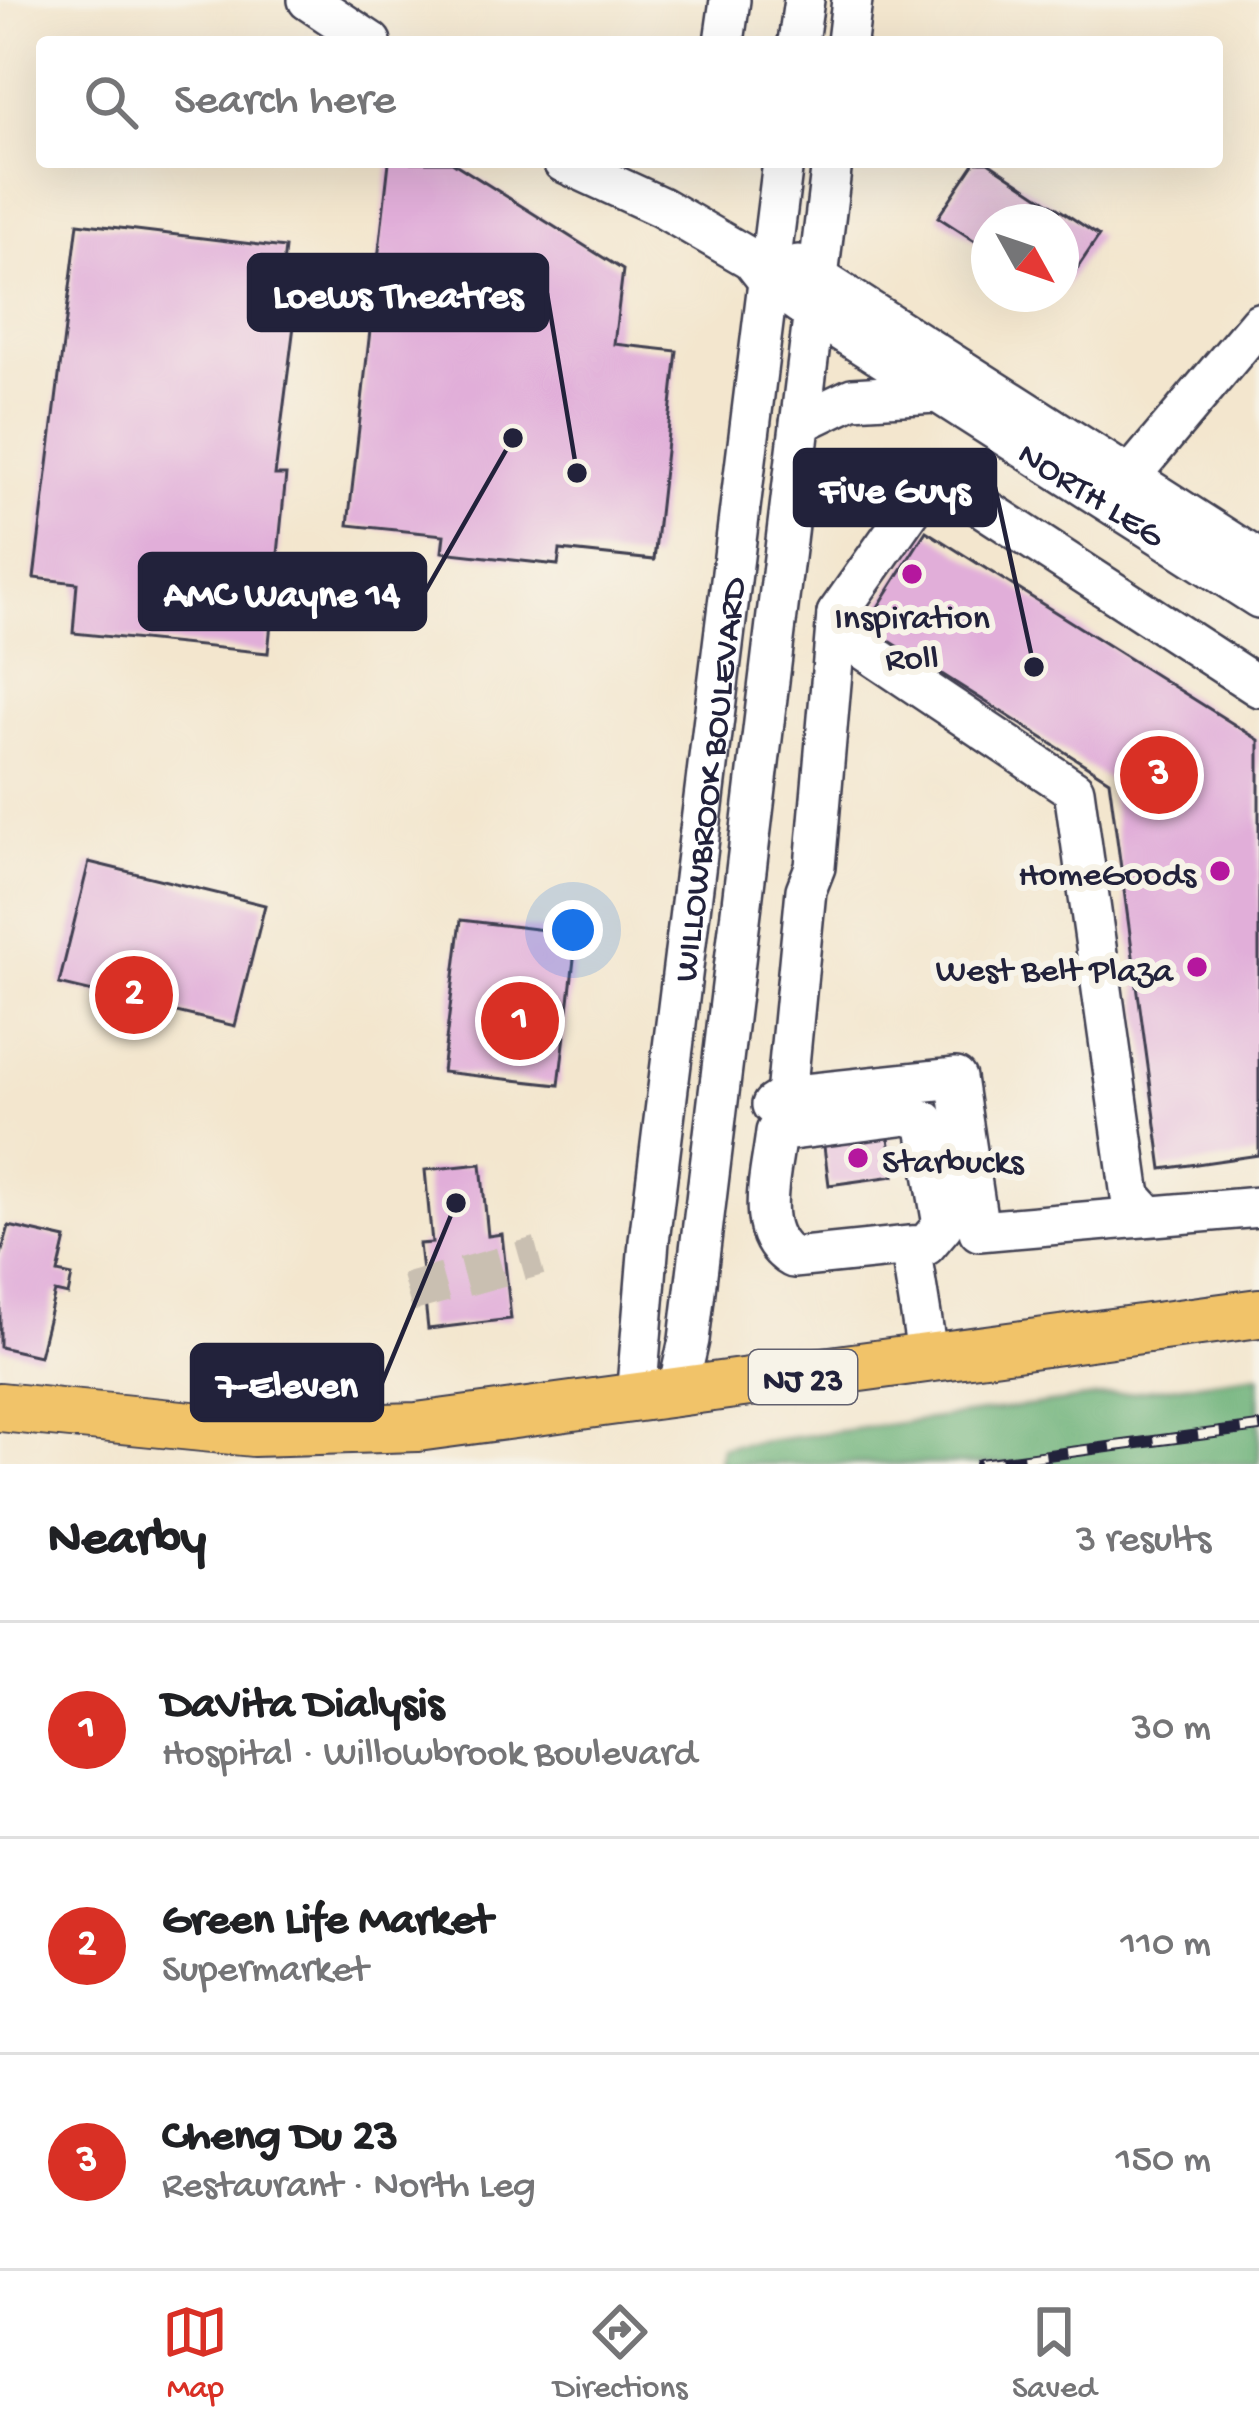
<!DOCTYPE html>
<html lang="en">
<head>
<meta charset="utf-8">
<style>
  body { margin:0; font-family:"Gochi Hand",sans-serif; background:#f6f6f6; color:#202124 }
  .compass { position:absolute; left:971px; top:204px; width:108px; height:108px; border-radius:50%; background:#fff; box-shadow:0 12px 48px #0002; rotate:130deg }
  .you { position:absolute; left:573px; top:930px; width:42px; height:42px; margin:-30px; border:9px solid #fff; border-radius:50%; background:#1a73e8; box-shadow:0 0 0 18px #1a73e833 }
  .badge { display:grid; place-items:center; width:78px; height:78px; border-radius:50%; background:#d93025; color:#fff; font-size:39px; font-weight:700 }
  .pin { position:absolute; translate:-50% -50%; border:6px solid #fff; box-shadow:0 3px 12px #0006 }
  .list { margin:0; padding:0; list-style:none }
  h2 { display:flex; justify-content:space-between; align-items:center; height:156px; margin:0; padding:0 48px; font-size:51px }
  h2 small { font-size:39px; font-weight:400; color:#757577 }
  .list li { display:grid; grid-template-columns:78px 1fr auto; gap:36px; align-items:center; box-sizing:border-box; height:216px; padding:0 48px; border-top:3px solid #e0e0e0 }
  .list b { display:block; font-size:45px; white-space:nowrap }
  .list p { margin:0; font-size:39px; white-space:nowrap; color:#757577 }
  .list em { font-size:39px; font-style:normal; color:#757577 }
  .icon { flex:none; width:66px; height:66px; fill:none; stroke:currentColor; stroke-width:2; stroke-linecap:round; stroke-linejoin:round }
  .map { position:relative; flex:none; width:1259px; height:1464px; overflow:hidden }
  .search { position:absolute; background:#fff; box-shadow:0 12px 48px #0002; left:36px; right:36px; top:36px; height:132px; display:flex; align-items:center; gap:30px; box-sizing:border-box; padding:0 42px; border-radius:12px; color:#757577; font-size:45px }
  .sheet { height:804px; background:#fff }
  nav { display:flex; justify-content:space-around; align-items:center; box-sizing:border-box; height:168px; border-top:3px solid #e0e0e0; background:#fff; font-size:33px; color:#757577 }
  nav a { display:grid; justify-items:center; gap:6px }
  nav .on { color:#d93025 }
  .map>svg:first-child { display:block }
  .forest { fill:#6ab077; stroke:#466959; stroke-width:3 }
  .building { fill:#e1aed9 }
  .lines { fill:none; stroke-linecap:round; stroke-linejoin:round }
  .minor-tunnel { stroke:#c9bfb1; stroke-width:39; stroke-dasharray:39 20; stroke-linecap:butt }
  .minor-casing { stroke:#413f51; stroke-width:44 }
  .major-casing { stroke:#413f51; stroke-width:52 }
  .minor { stroke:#fff; stroke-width:39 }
  .major { stroke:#f1c369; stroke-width:48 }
  .rail-casing { stroke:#22223b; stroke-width:12 }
  .rail { stroke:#f7f3e8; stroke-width:8; stroke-dasharray:22; stroke-linecap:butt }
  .poi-dot { fill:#b5179e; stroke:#f7f3e8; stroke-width:4.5 }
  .labels { text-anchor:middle; stroke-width:12; stroke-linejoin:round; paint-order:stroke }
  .shield { fill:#f7f3e8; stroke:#62616f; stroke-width:3 }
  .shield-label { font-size:33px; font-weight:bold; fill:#22223b }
  .street-label { font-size:36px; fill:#22223b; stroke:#f7f3e8 }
  .poi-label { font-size:36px; fill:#22223b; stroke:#f7f3e8; text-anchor:end }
  .leader { fill:none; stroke:#22223b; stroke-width:4.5 }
  .callout-dot { fill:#22223b; stroke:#f7f3e8; stroke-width:4.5 }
  .callout { fill:#22223b; stroke:#22223b; stroke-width:4.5 }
  .callout-label { font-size:39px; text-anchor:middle; font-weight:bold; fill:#fff }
</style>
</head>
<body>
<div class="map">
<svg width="1259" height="1464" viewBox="0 0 1259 1464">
  <rect width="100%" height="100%" fill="#f7f3e8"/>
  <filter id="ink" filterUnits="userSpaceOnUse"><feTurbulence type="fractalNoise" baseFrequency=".00833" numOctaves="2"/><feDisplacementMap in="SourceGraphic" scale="24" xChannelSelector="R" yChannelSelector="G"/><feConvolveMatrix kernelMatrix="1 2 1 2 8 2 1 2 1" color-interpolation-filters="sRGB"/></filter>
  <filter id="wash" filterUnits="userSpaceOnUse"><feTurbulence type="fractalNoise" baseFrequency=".004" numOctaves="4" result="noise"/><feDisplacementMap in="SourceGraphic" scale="48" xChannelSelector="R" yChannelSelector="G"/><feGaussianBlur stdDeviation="2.7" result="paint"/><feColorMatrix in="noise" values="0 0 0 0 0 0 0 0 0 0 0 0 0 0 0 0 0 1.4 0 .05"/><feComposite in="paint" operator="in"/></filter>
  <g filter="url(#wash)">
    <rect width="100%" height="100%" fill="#f3e6ce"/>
    <polygon class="forest" points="1259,1375 1259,1464 719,1464 721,1447"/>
    <g id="blocks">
      <g class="building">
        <polygon points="389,162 452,162 623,270 614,344 677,351 654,560 560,550 558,565 442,552 444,535 348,525"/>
        <polygon points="975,162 988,162 1099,236 1061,292 1061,222 989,222 989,250 938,217"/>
        <polygon points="78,223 285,248 278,308 296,310 275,475 286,475 268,653 73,633 77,583 34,578"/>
        <polygon points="926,531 1259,740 1259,1155 1162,1169 1109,780 866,626"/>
        <polygon points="89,862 265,905 235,1026 59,984"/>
        <polygon points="461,920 577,934 559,1085 442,1072"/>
        <polygon points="888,1130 894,1176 829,1185 823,1139"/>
        <polygon points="481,1164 488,1236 502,1234 511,1319 428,1329 419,1244 432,1243 425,1170"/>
        <polygon points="9,1226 66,1239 58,1273 72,1276 68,1295 55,1292 39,1356 0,1347 0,1258"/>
      </g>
    </g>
  </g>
  <g filter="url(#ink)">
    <use href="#blocks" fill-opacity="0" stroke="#413f51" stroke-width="3"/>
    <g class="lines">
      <polyline class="minor-tunnel" points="407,1293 539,1256"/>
      <g class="minor-casing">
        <g id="minor">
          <polyline points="308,0 371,42"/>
          <polyline points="724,42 730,0"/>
          <polyline points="798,42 804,0"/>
          <polyline points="847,42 852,0"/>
          <path id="s1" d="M563 162 661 207 751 259 769 282 813 313 1259 598"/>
          <polyline points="798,265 1259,560"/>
          <polyline points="800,423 852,398 936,393"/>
          <polyline points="1116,493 1259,323"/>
          <polyline points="837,614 847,638 1074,790 1131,1196 1148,1215"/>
          <polyline points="786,1096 806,890 815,867 837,614 923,492 950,486 1259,687"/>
          <polyline points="772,1105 786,1096 956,1078 979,1231 1259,1207"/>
          <path d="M910 1246 793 1258C751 1234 772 1172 776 1132L908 1115 925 1121 943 1225 926 1245 910 1246 928 1359"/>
          <polyline points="677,1393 689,1340 832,162"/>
          <path id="s2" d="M636 1399 649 1241 783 162"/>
        </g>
      </g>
      <g class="major-casing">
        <polyline id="major" points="0,1407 253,1432 417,1427 1259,1313"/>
      </g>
      <use href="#minor" class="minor"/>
      <use href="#major" class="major"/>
      <g class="rail-casing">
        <polyline id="rail" points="980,1464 1259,1427"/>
      </g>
      <use href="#rail" class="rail"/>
    </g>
  </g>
  <g class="poi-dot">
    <circle cx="912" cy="574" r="12"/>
    <circle cx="1220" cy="871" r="12"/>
    <circle cx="1197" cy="967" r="12"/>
    <circle cx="858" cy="1158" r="12"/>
  </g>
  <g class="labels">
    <rect class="shield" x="749" y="1350" width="108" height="54" rx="9"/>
    <g class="shield-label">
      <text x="803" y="1389">NJ 23</text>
    </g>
    <g class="street-label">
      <text dy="13" stroke="none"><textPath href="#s1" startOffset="627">NORTH LEG</textPath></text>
      <text dy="13" stroke="none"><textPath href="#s2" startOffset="624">WILLOWBROOK BOULEVARD</textPath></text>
    </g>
    <g class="poi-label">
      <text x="912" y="627" text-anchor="middle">Inspiration<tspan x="912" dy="41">Roll</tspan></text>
      <text x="1196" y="884">HomeGoods</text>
      <text x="1173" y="980">West Belt Plaza</text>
      <text x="882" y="1171" text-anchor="start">Starbucks</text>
    </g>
  </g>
  <path class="leader" d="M577 473L547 293M1034 667L995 487M513 438L425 592M456 1203L382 1383"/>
  <g class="callout-dot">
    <circle cx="577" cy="473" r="12"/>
    <circle cx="1034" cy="667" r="12"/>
    <circle cx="513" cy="438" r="12"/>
    <circle cx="456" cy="1203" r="12"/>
  </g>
  <g class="callout">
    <rect x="249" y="255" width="298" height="75" rx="12"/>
    <rect x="795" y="450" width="200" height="75" rx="12"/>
    <rect x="140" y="554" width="285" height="75" rx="12"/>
    <rect x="192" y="1345" width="190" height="75" rx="12"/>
  </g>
  <g class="callout-label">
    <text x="398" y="306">Loews Theatres</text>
    <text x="895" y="501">Five Guys</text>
    <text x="282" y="605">AMC Wayne 14</text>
    <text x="287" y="1396">7-Eleven</text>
  </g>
</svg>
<svg class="compass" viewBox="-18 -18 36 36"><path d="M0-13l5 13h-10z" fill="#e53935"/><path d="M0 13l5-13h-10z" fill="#757577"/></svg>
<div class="you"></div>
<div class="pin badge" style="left:520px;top:1021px">1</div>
<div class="pin badge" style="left:134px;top:995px">2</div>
<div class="pin badge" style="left:1159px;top:775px">3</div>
<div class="search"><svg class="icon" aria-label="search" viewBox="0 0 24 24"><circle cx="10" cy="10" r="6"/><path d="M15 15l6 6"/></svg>Search here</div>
</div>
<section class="sheet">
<h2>Nearby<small>3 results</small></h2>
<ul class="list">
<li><span class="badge">1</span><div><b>DaVita Dialysis</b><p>Hospital · Willowbrook Boulevard</p></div><em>30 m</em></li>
<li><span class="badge">2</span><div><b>Green Life Market</b><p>Supermarket</p></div><em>110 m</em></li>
<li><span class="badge">3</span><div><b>Cheng Du 23</b><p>Restaurant · North Leg</p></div><em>150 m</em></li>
</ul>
</section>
<nav>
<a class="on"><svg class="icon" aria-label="map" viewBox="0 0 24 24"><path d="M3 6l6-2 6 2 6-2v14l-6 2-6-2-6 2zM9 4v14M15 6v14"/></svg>Map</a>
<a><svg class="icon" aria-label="directions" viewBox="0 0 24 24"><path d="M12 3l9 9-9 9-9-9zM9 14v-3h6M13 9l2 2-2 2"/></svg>Directions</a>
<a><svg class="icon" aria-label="saved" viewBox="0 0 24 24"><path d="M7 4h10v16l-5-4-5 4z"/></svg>Saved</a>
</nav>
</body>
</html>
